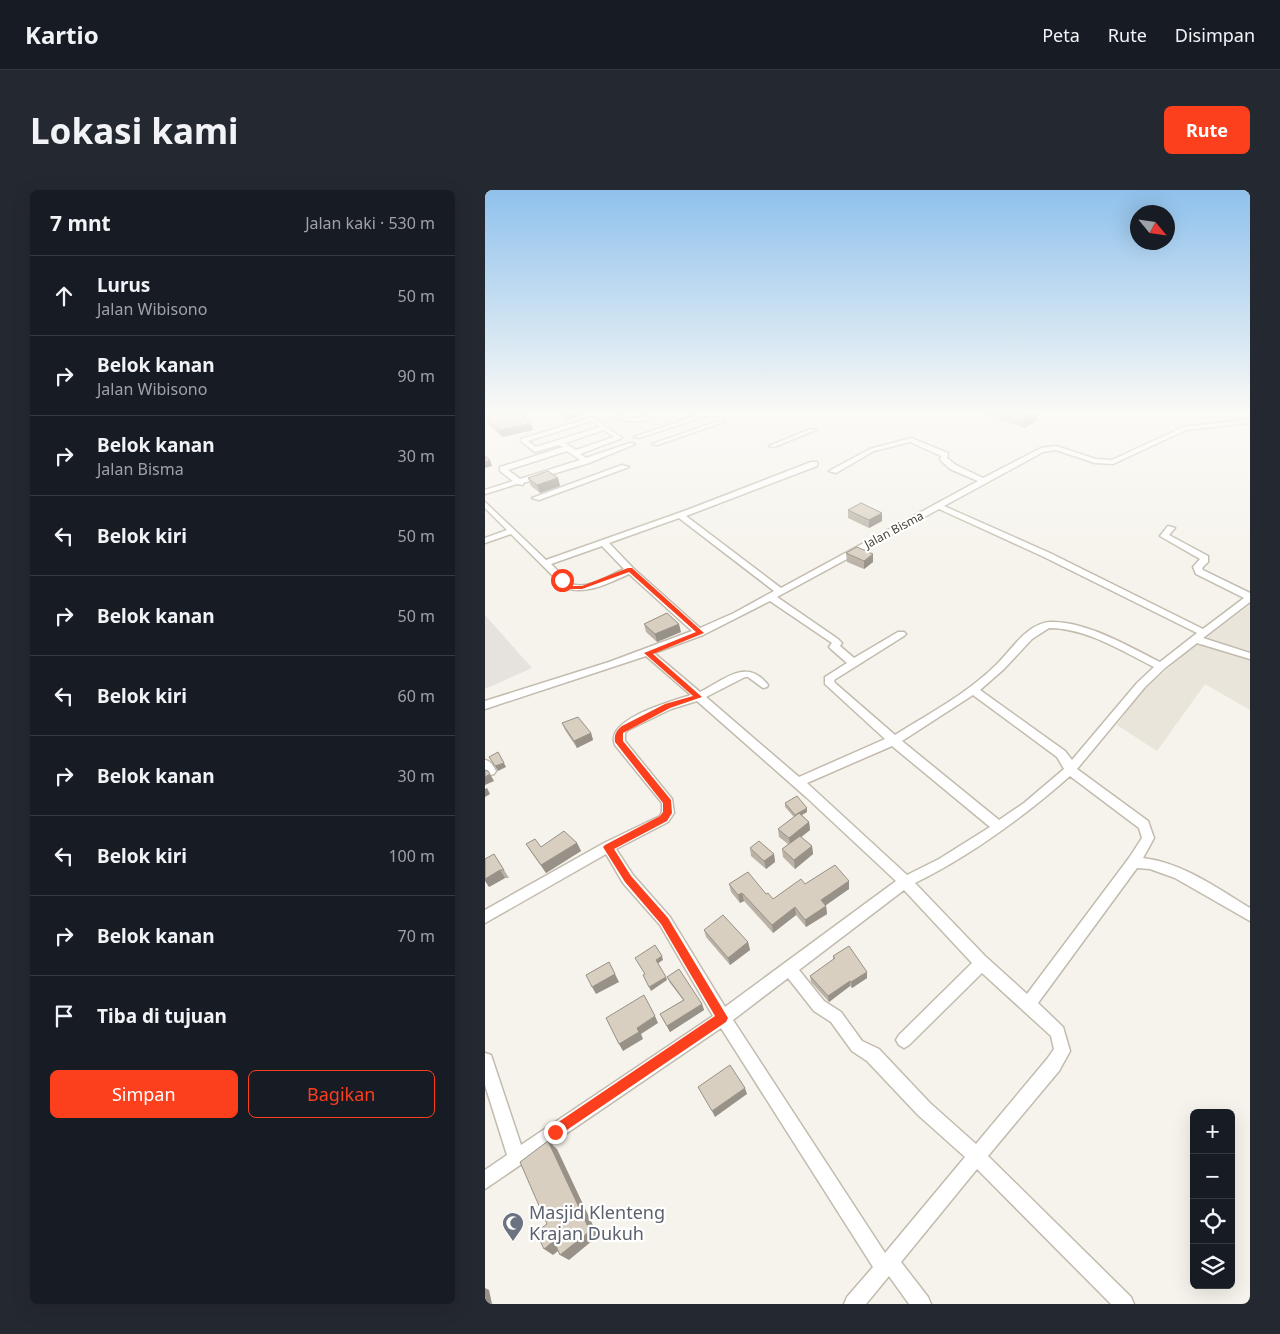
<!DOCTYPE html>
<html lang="id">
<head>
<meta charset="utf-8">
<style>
  body { margin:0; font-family:"Noto Sans",sans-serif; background:#242831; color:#f1f3f6 }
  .controls { position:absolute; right:15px; bottom:15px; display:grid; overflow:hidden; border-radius:8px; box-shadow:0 5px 20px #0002 }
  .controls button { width:45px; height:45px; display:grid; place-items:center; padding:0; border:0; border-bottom:1px solid #363941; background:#171b24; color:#f1f3f6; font:25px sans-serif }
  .compass { position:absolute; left:645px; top:15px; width:45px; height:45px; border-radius:50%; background:#171b24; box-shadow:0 5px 20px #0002; rotate:119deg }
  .stop { position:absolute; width:15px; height:15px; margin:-11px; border:4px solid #fc3f1d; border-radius:50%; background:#fff }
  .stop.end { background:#fc3f1d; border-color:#fff; box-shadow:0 1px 5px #0008 }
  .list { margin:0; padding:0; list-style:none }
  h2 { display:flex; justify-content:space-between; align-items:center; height:65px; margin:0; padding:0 20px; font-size:21px }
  h2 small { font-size:16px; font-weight:400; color:#9ea1a6 }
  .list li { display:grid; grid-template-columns:32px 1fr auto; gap:15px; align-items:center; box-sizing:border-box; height:80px; padding:0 20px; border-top:1px solid #363941 }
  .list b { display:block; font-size:19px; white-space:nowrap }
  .list p { margin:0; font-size:16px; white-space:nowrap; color:#9ea1a6 }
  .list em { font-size:16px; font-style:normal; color:#9ea1a6 }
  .actions { display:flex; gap:10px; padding:15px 20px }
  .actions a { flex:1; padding:11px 0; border:1px solid #fc3f1d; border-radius:8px; text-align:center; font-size:18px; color:#fc3f1d }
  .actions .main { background:#fc3f1d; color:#fff }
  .icon { flex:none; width:28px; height:28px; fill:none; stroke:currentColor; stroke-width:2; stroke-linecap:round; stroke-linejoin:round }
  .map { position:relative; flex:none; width:765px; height:1114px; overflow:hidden; border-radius:8px }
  header { display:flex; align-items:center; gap:30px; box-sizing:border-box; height:70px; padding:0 25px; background:#171b24; border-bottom:1px solid #363941 }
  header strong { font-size:24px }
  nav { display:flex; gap:28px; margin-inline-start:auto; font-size:18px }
  .intro { display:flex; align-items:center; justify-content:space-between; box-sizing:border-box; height:120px; padding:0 30px }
  h1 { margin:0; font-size:35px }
  .button { padding:12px 22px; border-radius:8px; background:#fc3f1d; color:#fff; font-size:18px; font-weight:700 }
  main { display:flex; gap:30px; padding:0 30px }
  aside { flex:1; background:#171b24; border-radius:8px; box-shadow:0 5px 20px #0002 }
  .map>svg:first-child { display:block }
  .residential { fill:#eae5da }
  .industrial { fill:#e6e2dd }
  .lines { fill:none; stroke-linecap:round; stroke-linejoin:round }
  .minor-casing { stroke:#c2bbae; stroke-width:3 }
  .minor { fill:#fff; fill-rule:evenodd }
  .wall { fill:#bab2a6 }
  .shaded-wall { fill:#979187 }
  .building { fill:#d8cfc1; stroke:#979187 }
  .route { fill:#fc3f1d }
  .labels { text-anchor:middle; stroke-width:4.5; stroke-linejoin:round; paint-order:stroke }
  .far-street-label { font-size:12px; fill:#4b4439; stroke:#fff }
  .near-worship-label { font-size:18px; fill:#5b616d; stroke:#fff; text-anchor:start }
</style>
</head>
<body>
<header>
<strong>Kartio</strong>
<nav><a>Peta</a><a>Rute</a><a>Disimpan</a></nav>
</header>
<div class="intro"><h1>Lokasi kami</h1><a class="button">Rute</a></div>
<main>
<aside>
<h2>7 mnt<small>Jalan kaki · 530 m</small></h2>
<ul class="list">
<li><svg class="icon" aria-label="ahead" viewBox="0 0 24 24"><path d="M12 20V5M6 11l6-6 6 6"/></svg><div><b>Lurus</b><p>Jalan Wibisono</p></div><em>50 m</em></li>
<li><svg class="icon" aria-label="right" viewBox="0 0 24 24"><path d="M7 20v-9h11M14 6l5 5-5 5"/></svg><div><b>Belok kanan</b><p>Jalan Wibisono</p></div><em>90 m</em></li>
<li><svg class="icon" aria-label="right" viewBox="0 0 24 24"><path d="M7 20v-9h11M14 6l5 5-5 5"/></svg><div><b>Belok kanan</b><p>Jalan Bisma</p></div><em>30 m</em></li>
<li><svg class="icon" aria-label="left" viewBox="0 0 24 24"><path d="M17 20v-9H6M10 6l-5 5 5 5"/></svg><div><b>Belok kiri</b></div><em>50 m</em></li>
<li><svg class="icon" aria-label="right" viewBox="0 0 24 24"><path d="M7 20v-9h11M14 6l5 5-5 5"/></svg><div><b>Belok kanan</b></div><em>50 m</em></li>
<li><svg class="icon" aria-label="left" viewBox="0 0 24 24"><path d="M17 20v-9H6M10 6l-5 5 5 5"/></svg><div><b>Belok kiri</b></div><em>60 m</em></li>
<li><svg class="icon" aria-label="right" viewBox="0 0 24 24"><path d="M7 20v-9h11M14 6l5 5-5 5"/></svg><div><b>Belok kanan</b></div><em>30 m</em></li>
<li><svg class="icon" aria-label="left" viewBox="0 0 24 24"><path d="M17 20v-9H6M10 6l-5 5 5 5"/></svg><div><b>Belok kiri</b></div><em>100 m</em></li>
<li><svg class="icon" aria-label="right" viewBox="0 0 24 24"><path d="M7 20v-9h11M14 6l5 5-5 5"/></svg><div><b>Belok kanan</b></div><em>70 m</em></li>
<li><svg class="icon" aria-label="arrive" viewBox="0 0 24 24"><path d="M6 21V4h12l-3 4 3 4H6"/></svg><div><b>Tiba di tujuan</b></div></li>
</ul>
<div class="actions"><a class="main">Simpan</a><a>Bagikan</a></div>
</aside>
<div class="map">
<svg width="765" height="1114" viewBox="0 0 765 1114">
  <rect width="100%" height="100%" fill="#f6f3ec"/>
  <polygon class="residential" points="765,415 765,520 720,494 672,561 632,535 654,504 702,462"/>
  <polygon class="industrial" points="0,425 47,478 0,499"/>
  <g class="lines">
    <g class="minor-casing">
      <g id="minor">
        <path d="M122 222C130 221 136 227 145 228 157 229 168 221 180 222 163 233 138 236 122 222Z"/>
        <polygon points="222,222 225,224 224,225 154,248 149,247"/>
        <path d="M107 227 137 248 95 264 101 268 145 253 150 254 104 273 38 293V295L32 294 0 304V300L28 291 15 281V277L78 257 74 255 50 262 36 251V249ZM106 231 115 237 51 257 43 251ZM119 240 129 247 91 260 80 253ZM82 261 95 270 35 289 23 280Z"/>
        <path d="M765 229V233L701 240 628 274 610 273 571 260 558 262 459 316 565 363 718 439 759 408 711 384 708 377 715 369 675 346 683 336 690 338 684 345 723 366V372L717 378 718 380 765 403V412L718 448 765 463V469L712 453 680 478 660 497 592 579 663 631 669 648 658 668C698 673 732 698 765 718V731L690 688 665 679 652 678 553 813 578 837 585 861 574 881 503 966 646 1107 649 1114H626L492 979 416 1072 443 1107 446 1114H424L404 1086 381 1114H359L362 1107 388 1077 236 838 0 999V980L22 965 0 895V863L6 865 36 955 228 826 175 735 138 693 121 664 0 733V720L119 653 175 626 177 622V613L130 555C119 529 188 511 206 505L161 466 0 519V511L124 472 207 441 144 384C123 393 103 405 80 398L26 344 0 353V348L22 340 0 318V312L61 370 202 320 326 272H332V276L201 326 296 398 493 291 465 279 455 270 456 266 425 252 389 261 351 283 344 281 385 259 426 248 463 263 462 268 471 275 498 288 556 258 571 256 611 269 627 270 698 237ZM454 319 559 367 712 443 675 472C645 457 599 430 565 432 543 433 526 460 512 474 483 503 445 523 410 545L350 493 349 490 419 446 421 444 419 442H413L369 468 355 456 357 453 353 449 292 407ZM194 328 289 401 249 423 215 438 148 378 124 353ZM117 356 139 379C123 386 104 400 86 394L66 374ZM285 411 347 453 344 457 346 459 362 473 340 487V494L400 549 314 587 221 507 260 487H263L278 498 282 497 283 495C262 467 239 490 215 502L169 463 218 445ZM564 438C601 438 637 461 669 477L652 493 587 570 580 561 495 500 519 479 547 449ZM488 505 572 567 579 579 539 613 514 630 417 551ZM212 511 321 607 411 691 240 817 185 727 148 685 131 659 183 632 189 623 187 609 140 551V543L143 540 186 519ZM407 556 505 637 454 669 422 685 322 593ZM585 586 654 638 657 648 644 668 542 804 500 766 430 693C487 665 537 628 585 586ZM419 700 487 773 414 845 411 850 414 855 419 858 424 855 497 783 566 846 569 859 562 869 491 954 445 913 394 859 377 851 356 822 339 811 314 780ZM303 788 329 821 346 832 367 861 382 871 433 925 480 967 400 1063 248 830Z"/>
        <polygon points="234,231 239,232 172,255 167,254"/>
        <polygon points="326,239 331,240 289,257 284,256"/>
        <polygon points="137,275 144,277 54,310 47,308"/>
        <path d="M0 570C6 571 8 576 11 581L9 584 5 585 0 583Z"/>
      </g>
    </g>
    <use href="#minor" class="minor"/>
  </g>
  <g class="wall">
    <polygon points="3,222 39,222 41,229 46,233 48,240 17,247 4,235 1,228 6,226 4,225"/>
    <polygon points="73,222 103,222 104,223 83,229"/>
    <polygon points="495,222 554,222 553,230 539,238"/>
    <polygon points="43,288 73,288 75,296 55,303 46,296"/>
    <polygon points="363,320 397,323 397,331 384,338 363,328"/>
    <polygon points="361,363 388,364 388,372 379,379 362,372"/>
    <polygon points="159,434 196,442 172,452 161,442"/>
    <polygon points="77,533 106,543 108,550 92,558 80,540"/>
    <polygon points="300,613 322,622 317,625 324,632 325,640 316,647 327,656 328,664 310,679 298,667 297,659 303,654 294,647 293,639 309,627 300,617"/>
    <polygon points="92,653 96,661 61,683 46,662 41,654 56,657"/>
    <polygon points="265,658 289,664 290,672 281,679 266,666"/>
    <polygon points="9,664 24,688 20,688 4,697"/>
    <polygon points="364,691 364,699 340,715 341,716 342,724 321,737 311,725 288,743 259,711 255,713 246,702 244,694 281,704 288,709 320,694"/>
    <polygon points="219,740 263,752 265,760 245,775 221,747"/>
    <polygon points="348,766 382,788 367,798 365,796 344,812 326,792 325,786 348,770"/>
    <polygon points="182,787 217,814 219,820 185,842 175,824 198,810 185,793"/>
  </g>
  <g class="shaded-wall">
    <polygon points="39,222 41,229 33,223"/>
    <polygon points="84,222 103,222 104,223 83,229 81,223"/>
    <polygon points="550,222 554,222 553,230 539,238 541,227"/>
    <polygon points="46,233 48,240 17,247 14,240"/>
    <polygon points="5,270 7,276 0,278 0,272"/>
    <polygon points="73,288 75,296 55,303 52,295"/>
    <polygon points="397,323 397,331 384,338 384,330"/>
    <polygon points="388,364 388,372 379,379 379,371"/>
    <polygon points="194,434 196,442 172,452 170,444"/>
    <polygon points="106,543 108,550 92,558 89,551"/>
    <polygon points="19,573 21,577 13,581 10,576"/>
    <polygon points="5,584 9,591 0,595 0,587"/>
    <polygon points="2,598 5,604 0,607 0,599"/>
    <polygon points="322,618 322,622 310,629 310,625"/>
    <polygon points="324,632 325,640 305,656 304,648"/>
    <polygon points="92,653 96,661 61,683 56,675"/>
    <polygon points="327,656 328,664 310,679 309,670"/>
    <polygon points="289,664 290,672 281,679 279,671"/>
    <polygon points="15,680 20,688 4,697 0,691 0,689"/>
    <polygon points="364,691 364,699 337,718 336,710"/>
    <polygon points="257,703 259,711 255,713 253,705"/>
    <polygon points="341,716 342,724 321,737 320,730"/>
    <polygon points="310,717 311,725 288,743 287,735"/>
    <polygon points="263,752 265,760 245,775 243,768"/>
    <polygon points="177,766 178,770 172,774 171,770"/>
    <polygon points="124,772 134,792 111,804 107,797"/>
    <polygon points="382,782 382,788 367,798 366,792"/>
    <polygon points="181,787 182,790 166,801 164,797"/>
    <polygon points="365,791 365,796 344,812 343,806"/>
    <polygon points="217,814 219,820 185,842 182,836"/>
    <polygon points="170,826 173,833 156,844 158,849 138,861 134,854 152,838"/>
    <polygon points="260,898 262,904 230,927 227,921"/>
    <polygon points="63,951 72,959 113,1046 84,1070 75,1065"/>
    <polygon points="69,1051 78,1057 68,1065 59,1059"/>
    <polygon points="0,1098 4,1100 7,1114 0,1114"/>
  </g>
  <g class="building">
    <polygon points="6,222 38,222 33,223 46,233 14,240 1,228 11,225"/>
    <polygon points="526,222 550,222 541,227"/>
    <polygon points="0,266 5,270 0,272"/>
    <polygon points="63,281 73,288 52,295 43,288"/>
    <polygon points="376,313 397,323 384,330 363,320"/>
    <polygon points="372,357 388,364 379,371 361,363"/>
    <polygon points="182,423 194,434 170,444 159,434"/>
    <polygon points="93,527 106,543 89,551 77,533"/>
    <polygon points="13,562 19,573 10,576 4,567"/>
    <polygon points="0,580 3,581 5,584 0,587"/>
    <polygon points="312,606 322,618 310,625 300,613"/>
    <polygon points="314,623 324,632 304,648 293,639"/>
    <polygon points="79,641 92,653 56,675 41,654 50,649 56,657"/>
    <polygon points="315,646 327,656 309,670 297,659"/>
    <polygon points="274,651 289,664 279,671 265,658"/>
    <polygon points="9,664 19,680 15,680 0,689 0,669"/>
    <polygon points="350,675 364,691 336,710 341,716 320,730 310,717 287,735 257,703 253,705 244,694 263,682 281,704 283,703 288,709 316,689 320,694"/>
    <polygon points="238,725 263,752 243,768 219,740"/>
    <polygon points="170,755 177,766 171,770 181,787 164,797 158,785 160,784 150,768"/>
    <polygon points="364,756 382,782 366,792 365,791 343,806 325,786 350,768 348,766"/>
    <polygon points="124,772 130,784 107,797 101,785"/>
    <polygon points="194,779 217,814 182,836 175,824 199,810 182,787"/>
    <polygon points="159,805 170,826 152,838 154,842 134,854 121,828"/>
    <polygon points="245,875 260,898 227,921 213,897"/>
    <polygon points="63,951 105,1041 75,1065 69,1051 59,1059 51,1042 62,1034 35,972"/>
  </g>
  <linearGradient id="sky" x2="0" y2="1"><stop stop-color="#8fc1ec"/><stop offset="0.59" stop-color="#fbfaf6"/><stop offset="1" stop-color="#fbfaf6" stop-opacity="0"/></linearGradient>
  <rect width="765" height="378" fill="url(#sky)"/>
  <path class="route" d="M143 378H147L219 443 168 464 217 507 185 518 138 543V551L186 610 187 623 182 631 129 659 146 686 183 728 243 828 241 832 70 948 66 946 64 942 66 937 230 826 176 734 140 692 118 657 120 655 175 626 178 622V613L130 552C129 545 131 541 137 536L180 514 208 506 159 463 211 442 144 382 97 399H84L74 390 77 388 88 396H97Z"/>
  <defs>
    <g id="mosque-pin" transform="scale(1.125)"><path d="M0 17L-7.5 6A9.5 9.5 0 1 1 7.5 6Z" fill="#6b7280" stroke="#fff"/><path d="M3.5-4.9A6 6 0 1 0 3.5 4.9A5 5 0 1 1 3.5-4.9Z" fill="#fff"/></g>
  </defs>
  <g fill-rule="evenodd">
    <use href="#mosque-pin" x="28" y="1033"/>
  </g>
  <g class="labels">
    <g class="far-street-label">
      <text transform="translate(409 340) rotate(-28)" y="4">Jalan Bisma</text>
    </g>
    <g class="near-worship-label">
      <text x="44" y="1029">Masjid Klenteng<tspan x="44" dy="21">Krajan Dukuh</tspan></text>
    </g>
  </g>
</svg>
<div class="controls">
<button>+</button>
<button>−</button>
<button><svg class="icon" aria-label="locate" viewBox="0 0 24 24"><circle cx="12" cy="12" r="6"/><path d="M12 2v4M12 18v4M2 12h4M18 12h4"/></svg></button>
<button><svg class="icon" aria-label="layers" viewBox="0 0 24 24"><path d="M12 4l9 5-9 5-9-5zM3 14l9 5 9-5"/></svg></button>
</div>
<svg class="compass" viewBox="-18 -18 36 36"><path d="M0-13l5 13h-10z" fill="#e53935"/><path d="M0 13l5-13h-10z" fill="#9ea1a6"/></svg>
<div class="stop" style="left:77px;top:390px"></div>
<div class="stop end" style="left:70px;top:942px"></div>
</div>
</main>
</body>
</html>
